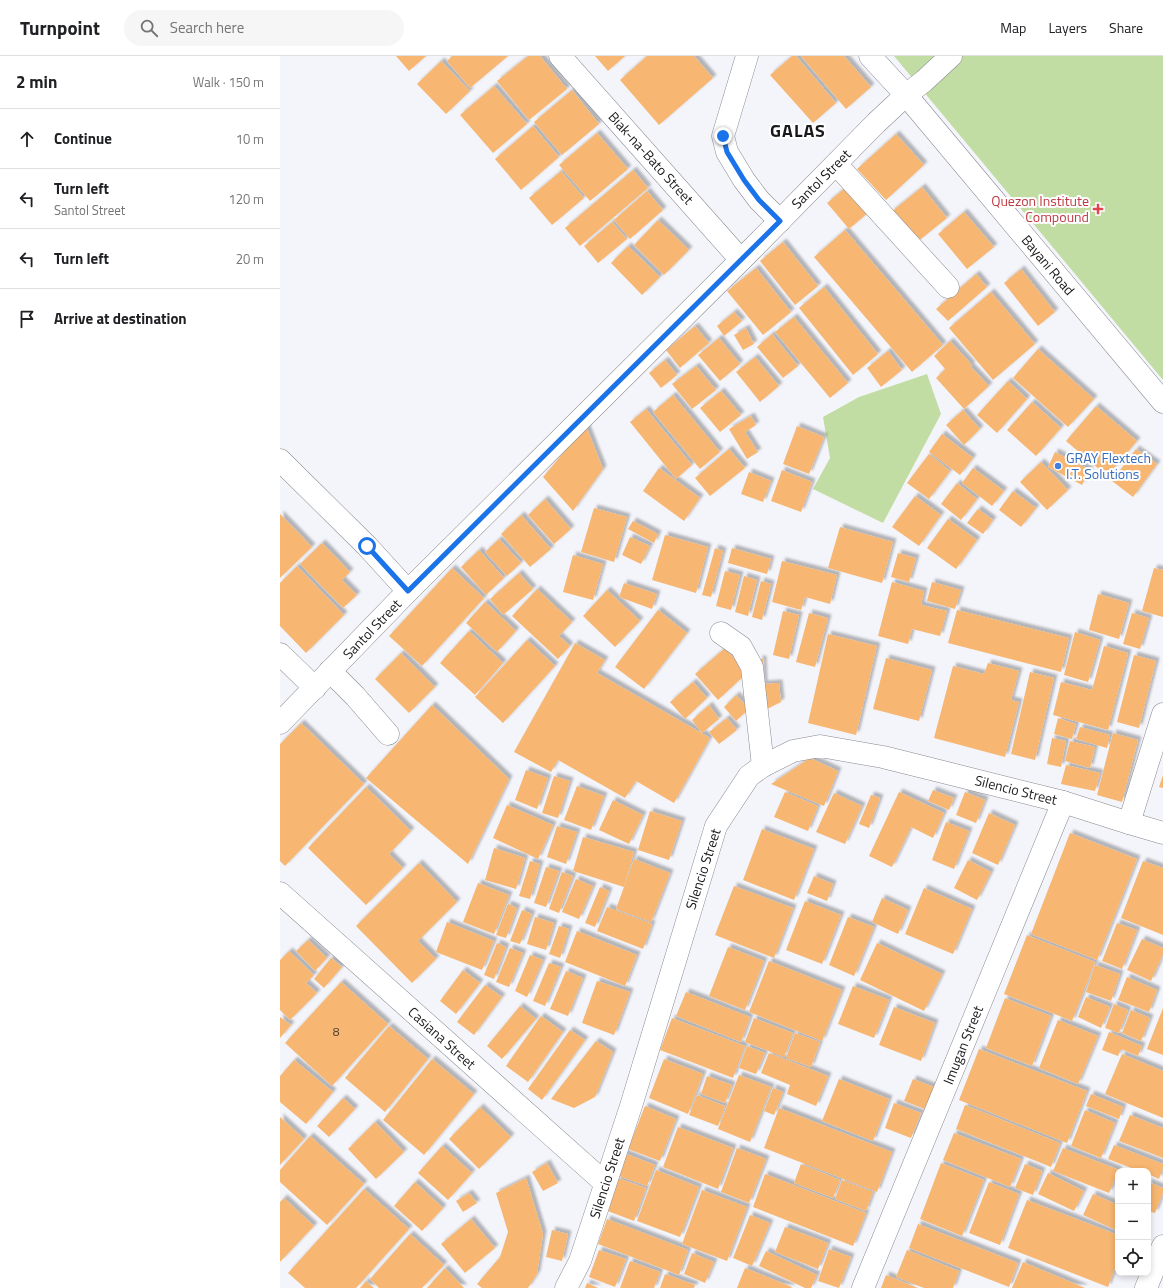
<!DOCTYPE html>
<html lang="en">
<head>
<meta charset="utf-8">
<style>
  body { margin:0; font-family:"Titillium Web",sans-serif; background:#f6f6f6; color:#202124 }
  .controls { position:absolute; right:12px; bottom:12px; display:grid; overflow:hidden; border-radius:8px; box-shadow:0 2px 6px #0003 }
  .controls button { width:36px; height:36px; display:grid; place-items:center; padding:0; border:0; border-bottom:1px solid #e0e0e0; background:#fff; color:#202124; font:20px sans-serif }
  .stop { position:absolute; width:12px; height:12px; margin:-9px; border:3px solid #1a73e8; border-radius:50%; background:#fff }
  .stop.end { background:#1a73e8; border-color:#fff; box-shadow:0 1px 4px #0008 }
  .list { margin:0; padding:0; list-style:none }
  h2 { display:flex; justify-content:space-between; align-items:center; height:52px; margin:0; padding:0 16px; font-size:17px }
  h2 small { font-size:13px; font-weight:400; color:#757577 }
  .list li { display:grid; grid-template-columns:26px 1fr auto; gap:12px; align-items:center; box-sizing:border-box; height:60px; padding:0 16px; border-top:1px solid #e0e0e0 }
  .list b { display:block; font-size:15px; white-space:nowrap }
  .list p { margin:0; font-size:13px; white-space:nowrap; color:#757577 }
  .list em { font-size:13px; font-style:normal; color:#757577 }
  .icon { flex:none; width:22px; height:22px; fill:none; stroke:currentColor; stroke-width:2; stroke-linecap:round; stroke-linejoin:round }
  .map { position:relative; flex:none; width:883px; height:1232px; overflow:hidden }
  header { display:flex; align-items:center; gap:24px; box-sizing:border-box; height:56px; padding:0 20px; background:#fff; border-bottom:1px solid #e0e0e0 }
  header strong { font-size:19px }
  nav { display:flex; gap:22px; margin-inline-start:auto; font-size:14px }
  .search { width:280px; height:36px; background:#f6f6f6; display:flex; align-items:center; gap:10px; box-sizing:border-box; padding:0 14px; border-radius:22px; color:#757577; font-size:15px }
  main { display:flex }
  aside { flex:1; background:#fff }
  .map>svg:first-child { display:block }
  .green { fill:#c1dda3 }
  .building { fill:#f7b671; filter:url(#shadow) }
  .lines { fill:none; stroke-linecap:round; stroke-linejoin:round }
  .minor-casing { stroke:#898a90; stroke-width:23 }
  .minor { stroke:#fff; stroke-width:22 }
  .route { stroke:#1a73e8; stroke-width:5 }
  .health-dot { fill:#e0444e; stroke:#fff; stroke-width:1.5 }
  .shop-dot { fill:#3f7fe0; stroke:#fff; stroke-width:1.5 }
  .labels { text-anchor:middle; stroke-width:4; stroke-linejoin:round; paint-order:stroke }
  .number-label { font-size:12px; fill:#504031 }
  .street-label { font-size:14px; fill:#19191c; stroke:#fff }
  .health-label { font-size:14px; fill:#be3a42; stroke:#fff; text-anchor:end }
  .shop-label { font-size:14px; fill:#366cbe; stroke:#fff; text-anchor:start }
  .district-label { font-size:18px; font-weight:bold; letter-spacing:1px; fill:#19191c; stroke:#fff }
</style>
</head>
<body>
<header>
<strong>Turnpoint</strong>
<div class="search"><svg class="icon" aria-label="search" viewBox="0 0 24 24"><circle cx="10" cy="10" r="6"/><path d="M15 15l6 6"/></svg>Search here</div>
<nav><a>Map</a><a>Layers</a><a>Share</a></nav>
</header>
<main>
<aside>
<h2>2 min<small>Walk · 150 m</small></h2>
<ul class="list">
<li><svg class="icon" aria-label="ahead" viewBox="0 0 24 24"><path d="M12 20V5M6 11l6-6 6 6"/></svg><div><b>Continue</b></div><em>10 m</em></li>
<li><svg class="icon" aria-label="left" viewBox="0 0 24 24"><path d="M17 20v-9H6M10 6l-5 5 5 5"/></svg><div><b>Turn left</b><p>Santol Street</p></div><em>120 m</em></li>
<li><svg class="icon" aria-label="left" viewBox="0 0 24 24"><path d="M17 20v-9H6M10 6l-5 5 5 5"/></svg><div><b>Turn left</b></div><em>20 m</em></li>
<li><svg class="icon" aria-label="arrive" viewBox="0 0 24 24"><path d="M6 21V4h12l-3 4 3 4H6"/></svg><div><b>Arrive at destination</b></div></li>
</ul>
</aside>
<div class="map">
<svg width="883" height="1232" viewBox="0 0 883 1232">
  <defs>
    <filter id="shadow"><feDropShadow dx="3.5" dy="-3.5" stdDeviation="1" flood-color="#0004"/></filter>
  </defs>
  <rect width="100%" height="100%" fill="#f4f5fb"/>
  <g class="green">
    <polygon points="614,0 883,0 883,324"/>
    <polygon points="647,318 661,358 603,467 533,433 550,402 543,361 579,341"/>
  </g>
  <g class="building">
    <polygon points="116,0 146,0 129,15"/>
    <polygon points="172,0 228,0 190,32 167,5"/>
    <polygon points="248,0 260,0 287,33 249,64 217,25"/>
    <polygon points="315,0 345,0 328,15"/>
    <polygon points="367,0 414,0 433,22 379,69 340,24"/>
    <polygon points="512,0 516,0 556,47 533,67 490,19"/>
    <polygon points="521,0 564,0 591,31 566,53"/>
    <polygon points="161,5 190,35 166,58 137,28"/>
    <polygon points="214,30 247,68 213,97 180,59"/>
    <polygon points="292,34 319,68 282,99 254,66"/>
    <polygon points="253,70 279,101 241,134 215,103"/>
    <polygon points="317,77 348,113 310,145 279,109"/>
    <polygon points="616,78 644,109 606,144 577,113"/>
    <polygon points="353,114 368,132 300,190 285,172"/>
    <polygon points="281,115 304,142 272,169 249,142"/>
    <polygon points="566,131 589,156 569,173 547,147"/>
    <polygon points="642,131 667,162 636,187 611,156"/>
    <polygon points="367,135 383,154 350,183 334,164"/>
    <polygon points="684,156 714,191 687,213 658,178"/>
    <polygon points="378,164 409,194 384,219 354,189"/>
    <polygon points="332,166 347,183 318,207 304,190"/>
    <polygon points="565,174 663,289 632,316 534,201"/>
    <polygon points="503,186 538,230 515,249 480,205"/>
    <polygon points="348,190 380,221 362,239 331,207"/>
    <polygon points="476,212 511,256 483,279 447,235"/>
    <polygon points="741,213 775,256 758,270 724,227"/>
    <polygon points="696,218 707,231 668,265 656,253"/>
    <polygon points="544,231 598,298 573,319 519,252"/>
    <polygon points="711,236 755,288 713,324 669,272"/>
    <polygon points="454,256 462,265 444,280 437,270"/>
    <polygon points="514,261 568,327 550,342 495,276"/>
    <polygon points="415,270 429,287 400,312 386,294"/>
    <polygon points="466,272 474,288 463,294 454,279"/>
    <polygon points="492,278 518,310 503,322 477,291"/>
    <polygon points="439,282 460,308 440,325 418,299"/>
    <polygon points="670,285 692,309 690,310 709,330 684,353 656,322 665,313 654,300"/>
    <polygon points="758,293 814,343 788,371 733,322"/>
    <polygon points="608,295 622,314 601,331 587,312"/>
    <polygon points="475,301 499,330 480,346 456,316"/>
    <polygon points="385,304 397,319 381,332 369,317"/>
    <polygon points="416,310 436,334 412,353 392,328"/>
    <polygon points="728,325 747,343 717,377 697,359"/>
    <polygon points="441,335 461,359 440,376 420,352"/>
    <polygon points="393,339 440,396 420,413 373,356"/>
    <polygon points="752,346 781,372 756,400 727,374"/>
    <polygon points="816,350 857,385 827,420 786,385"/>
    <polygon points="366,353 412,409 396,423 350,366"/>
    <polygon points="683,354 700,373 684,389 666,369"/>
    <polygon points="471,360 476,369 465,376 478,396 467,403 449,373"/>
    <polygon points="306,370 323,413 293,455 263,421"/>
    <polygon points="517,370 544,381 529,418 503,408"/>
    <polygon points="662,378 693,402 680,419 649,396"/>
    <polygon points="449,393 465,412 430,440 415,422"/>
    <polygon points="856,393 877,408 853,441 832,425"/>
    <polygon points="775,396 810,414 802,429 768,411"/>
    <polygon points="649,398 670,415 649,443 627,427"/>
    <polygon points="761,406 788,434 767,454 740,426"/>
    <polygon points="379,412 420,442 404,465 363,435"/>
    <polygon points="693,412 724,435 712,450 682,427"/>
    <polygon points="502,414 532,426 521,456 491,445"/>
    <polygon points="469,416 491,425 483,446 461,438"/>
    <polygon points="677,427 697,443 681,464 661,448"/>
    <polygon points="733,435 756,452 741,471 719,454"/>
    <polygon points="635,440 661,459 639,490 612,471"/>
    <polygon points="265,443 291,473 274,488 248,459"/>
    <polygon points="314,452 347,461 334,506 301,496"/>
    <polygon points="698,453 713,464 703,478 687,467"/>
    <polygon points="0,458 32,491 0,522"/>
    <polygon points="241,459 271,493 250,511 221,478"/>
    <polygon points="668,463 697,484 676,513 647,492"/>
    <polygon points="353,465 378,478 374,487 348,473"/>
    <polygon points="560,471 613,486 602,527 548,512"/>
    <polygon points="385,479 428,491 416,537 372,524"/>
    <polygon points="350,481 370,490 361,508 342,499"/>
    <polygon points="219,483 241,507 227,520 205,496"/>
    <polygon points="42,487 70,516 62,524 77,539 63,552 20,508"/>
    <polygon points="435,492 443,495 431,541 422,539"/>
    <polygon points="452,492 491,503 487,518 448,507"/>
    <polygon points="199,494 224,522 206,539 181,511"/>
    <polygon points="618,497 636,502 629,526 611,521"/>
    <polygon points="293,499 323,508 313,544 283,536"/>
    <polygon points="502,505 557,519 550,548 525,541 521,554 492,546"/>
    <polygon points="17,510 64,559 26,597 0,570 0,527"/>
    <polygon points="172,512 204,542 142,610 109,580"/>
    <polygon points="874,512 883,514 883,561 862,555"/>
    <polygon points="445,515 460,519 451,554 436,550"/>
    <polygon points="239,517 253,533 223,559 210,543"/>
    <polygon points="464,520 477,524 468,560 455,556"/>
    <polygon points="481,525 491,528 482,564 472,561"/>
    <polygon points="612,526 644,535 641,549 667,555 660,580 632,573 628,588 598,580"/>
    <polygon points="652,526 681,534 675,553 647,545"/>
    <polygon points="344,527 377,538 372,553 339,541"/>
    <polygon points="257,533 292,566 279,580 290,590 278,603 232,560"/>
    <polygon points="327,534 360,565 335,591 303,560"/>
    <polygon points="818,538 849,547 839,583 809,574"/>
    <polygon points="205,546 236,575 217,596 186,567"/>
    <polygon points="378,554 407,577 364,633 335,611"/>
    <polygon points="677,554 789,582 781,616 668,587"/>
    <polygon points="503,555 519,559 509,603 493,599"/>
    <polygon points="529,557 548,562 535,611 516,606"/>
    <polygon points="852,557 869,562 860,593 843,588"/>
    <polygon points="189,575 223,607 195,639 160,607"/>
    <polygon points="795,576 820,584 808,626 784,619"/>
    <polygon points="548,578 597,590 576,679 528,667"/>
    <polygon points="247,584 275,610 223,667 195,641"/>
    <polygon points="295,587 325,604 317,617 430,682 394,747 356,725 345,742 278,704 271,716 234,696"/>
    <polygon points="824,590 848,597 828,674 773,659 781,626 812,634"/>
    <polygon points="445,592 467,617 438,644 415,618"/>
    <polygon points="121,597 155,631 129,657 95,623"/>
    <polygon points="854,599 876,605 859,672 837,666"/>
    <polygon points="606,602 652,614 639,665 593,653"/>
    <polygon points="479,603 483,603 484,628 499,627 501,646 483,655"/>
    <polygon points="708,607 739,615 731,644 739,646 725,701 654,682 673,610 704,618"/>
    <polygon points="750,616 774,622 755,704 731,698"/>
    <polygon points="413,626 427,642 405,663 390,646"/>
    <polygon points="456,639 469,653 456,665 444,651"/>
    <polygon points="152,649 229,723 188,808 86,722"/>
    <polygon points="429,649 439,663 422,677 412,664"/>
    <polygon points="447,662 457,674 439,688 429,676"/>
    <polygon points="778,662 796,668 792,683 774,678"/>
    <polygon points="21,667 84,728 5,810 0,805 0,688"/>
    <polygon points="800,671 830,679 827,692 796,683"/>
    <polygon points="833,677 858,684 842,746 817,739"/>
    <polygon points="772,682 786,685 781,711 767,708"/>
    <polygon points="790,685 815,691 810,712 785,705"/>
    <polygon points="530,702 558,715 544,750 491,728"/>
    <polygon points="786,709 820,717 815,735 781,728"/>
    <polygon points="246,714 268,722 257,753 235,744"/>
    <polygon points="883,719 883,732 879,731"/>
    <polygon points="274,720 290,725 278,762 262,757"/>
    <polygon points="297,730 324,740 311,774 284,764"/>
    <polygon points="86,731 131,775 109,798 123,812 86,849 28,792"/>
    <polygon points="653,734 674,742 669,754 648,745"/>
    <polygon points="505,736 538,750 528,775 494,761"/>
    <polygon points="619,736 664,757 653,782 631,771 612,811 589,800"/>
    <polygon points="685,736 705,744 696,767 676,759"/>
    <polygon points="554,737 582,750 565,788 536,776"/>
    <polygon points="591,739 600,742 589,772 579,768"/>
    <polygon points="333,744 363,759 349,788 319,774"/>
    <polygon points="227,749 273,769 258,803 213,782"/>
    <polygon points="370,755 402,765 389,804 358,794"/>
    <polygon points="709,757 735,769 718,809 692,797"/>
    <polygon points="666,766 689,775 674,813 652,804"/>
    <polygon points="277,770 297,776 286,808 267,801"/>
    <polygon points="482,773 534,793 514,844 463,824"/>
    <polygon points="790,777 857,803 817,904 751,878"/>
    <polygon points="303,781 354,796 344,831 293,815"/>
    <polygon points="214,792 245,802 236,833 205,824"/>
    <polygon points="354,803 390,817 371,866 336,853"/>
    <polygon points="688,804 711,816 697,844 674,832"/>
    <polygon points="250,805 260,808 250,843 239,840"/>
    <polygon points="863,805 883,812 883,879 841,862"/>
    <polygon points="139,807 177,846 138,885 156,903 132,927 76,870"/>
    <polygon points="266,811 279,815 266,851 254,847"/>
    <polygon points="282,816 293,820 279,857 269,853"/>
    <polygon points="534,820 553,828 547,845 527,837"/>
    <polygon points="296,823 313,830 299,863 282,856"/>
    <polygon points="198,827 229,839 214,878 183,866"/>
    <polygon points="454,830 513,852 494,902 435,879"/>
    <polygon points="320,831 329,835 315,871 305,867"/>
    <polygon points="644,832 692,853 673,898 625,878"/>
    <polygon points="602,842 628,854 618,878 592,866"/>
    <polygon points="525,845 561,859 542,908 506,894"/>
    <polygon points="228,848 237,852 226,882 216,879"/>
    <polygon points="327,851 372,868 363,893 317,875"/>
    <polygon points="242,854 252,858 240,888 230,885"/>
    <polygon points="255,861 274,867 266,894 247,888"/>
    <polygon points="568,861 594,871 574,920 549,909"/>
    <polygon points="167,866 214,885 202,914 156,896"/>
    <polygon points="837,867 857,874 842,913 822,905"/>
    <polygon points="279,870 289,873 280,902 269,898"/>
    <polygon points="297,875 357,899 345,930 285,906"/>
    <polygon points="747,879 815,906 792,965 724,938"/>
    <polygon points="862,883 883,892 883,898 871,925 847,914"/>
    <polygon points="28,884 47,902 35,915 16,895"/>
    <polygon points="217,887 226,891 214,923 204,919"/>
    <polygon points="597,887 662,918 644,955 580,924"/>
    <polygon points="448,891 484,905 465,954 429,940"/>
    <polygon points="230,892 243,897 229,931 216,926"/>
    <polygon points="9,895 34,919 26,927 37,937 10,964 0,954 0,904"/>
    <polygon points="250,899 263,904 247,941 235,935"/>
    <polygon points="51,902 62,911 44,932 34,923"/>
    <polygon points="489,905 562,934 542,985 469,956"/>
    <polygon points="269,907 281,911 265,950 253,945"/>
    <polygon points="815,909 840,918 831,945 806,936"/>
    <polygon points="183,914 200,927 176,958 160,945"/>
    <polygon points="286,915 303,922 288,960 270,953"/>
    <polygon points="847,921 877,934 869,956 838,944"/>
    <polygon points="317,925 350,936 334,979 302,967"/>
    <polygon points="61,926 108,968 52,1030 5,987"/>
    <polygon points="205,929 222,941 194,979 177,966"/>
    <polygon points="573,930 609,944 594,982 558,968"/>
    <polygon points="406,936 470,961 461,986 396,960"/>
    <polygon points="806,941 830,951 821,972 798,961"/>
    <polygon points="725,942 771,960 752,1010 706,992"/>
    <polygon points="834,948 848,954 839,977 825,972"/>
    <polygon points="240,950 256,963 222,1003 207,990"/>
    <polygon points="614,951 655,967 641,1005 599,989"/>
    <polygon points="883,952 883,999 867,993"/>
    <polygon points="851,954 870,962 861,985 842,977"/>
    <polygon points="261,960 283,976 248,1026 226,1010"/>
    <polygon points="0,961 11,969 0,982"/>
    <polygon points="392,962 465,990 453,1022 380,994"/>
    <polygon points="474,962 513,977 504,1001 465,986"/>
    <polygon points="778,964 818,980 798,1028 759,1012"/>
    <polygon points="109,970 148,1003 105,1056 65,1022"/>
    <polygon points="290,974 305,984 262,1044 248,1033"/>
    <polygon points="829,976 862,990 858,1000 841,993 838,1000 822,994"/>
    <polygon points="515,977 540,986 531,1011 506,1002"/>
    <polygon points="316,985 333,996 315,1041 294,1052 271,1043"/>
    <polygon points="467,990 485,997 476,1018 459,1012"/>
    <polygon points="699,993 807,1035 787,1087 679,1044"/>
    <polygon points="489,997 548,1020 536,1050 507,1038 510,1029 481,1017"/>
    <polygon points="842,998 883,1015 883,1062 825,1038"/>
    <polygon points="152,1003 194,1038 144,1099 103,1064"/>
    <polygon points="384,1003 423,1018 408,1058 369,1042"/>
    <polygon points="14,1004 53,1036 26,1068 0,1046 0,1020"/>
    <polygon points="459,1019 491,1031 470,1086 438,1073"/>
    <polygon points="427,1020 452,1029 445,1047 421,1038"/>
    <polygon points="559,1023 609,1043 593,1085 542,1065"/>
    <polygon points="633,1023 659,1033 650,1055 624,1045"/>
    <polygon points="493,1032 503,1036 494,1059 484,1055"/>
    <polygon points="811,1038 843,1051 839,1063 806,1050"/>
    <polygon points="417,1039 445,1050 438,1070 409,1059"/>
    <polygon points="63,1042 75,1053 49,1081 37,1070"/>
    <polygon points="614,1047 641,1057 631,1082 605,1072"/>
    <polygon points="685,1049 780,1087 771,1111 676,1073"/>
    <polygon points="365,1050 396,1063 380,1105 348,1093"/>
    <polygon points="200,1051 231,1081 199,1113 169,1083"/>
    <polygon points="499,1052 612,1096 597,1136 484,1092"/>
    <polygon points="805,1054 835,1067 821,1102 791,1090"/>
    <polygon points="850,1059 883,1072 883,1102 839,1085"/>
    <polygon points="0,1061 24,1083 0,1109"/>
    <polygon points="95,1066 124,1096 96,1123 68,1093"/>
    <polygon points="398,1071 453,1092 438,1133 383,1111"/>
    <polygon points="674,1077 741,1103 730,1131 663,1104"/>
    <polygon points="30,1080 84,1128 47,1169 0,1126 0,1114"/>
    <polygon points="834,1089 883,1108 883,1112 879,1123 868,1118 868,1115 859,1115 828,1103"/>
    <polygon points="162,1090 192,1117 168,1144 138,1117"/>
    <polygon points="457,1092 486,1103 469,1147 441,1136"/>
    <polygon points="783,1092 839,1114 829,1137 773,1115"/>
    <polygon points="344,1097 375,1109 367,1130 336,1119"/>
    <polygon points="267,1107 278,1127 263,1135 252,1116"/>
    <polygon points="661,1107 704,1124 682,1180 640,1163"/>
    <polygon points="521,1108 560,1124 553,1142 514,1127"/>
    <polygon points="745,1108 762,1115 753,1139 735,1132"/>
    <polygon points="376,1114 419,1131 400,1181 357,1165"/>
    <polygon points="768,1117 804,1135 794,1155 758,1138"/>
    <polygon points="485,1118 586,1157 573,1190 473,1151"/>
    <polygon points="246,1122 263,1178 257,1218 248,1232 202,1232 197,1228 220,1201 228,1176 216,1137"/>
    <polygon points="338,1122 366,1132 354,1165 325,1154"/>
    <polygon points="562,1124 593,1136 586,1155 555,1143"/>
    <polygon points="135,1126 163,1152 142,1175 114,1150"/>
    <polygon points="709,1126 739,1138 720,1189 689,1177"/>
    <polygon points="868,1126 883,1132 883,1137 875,1157 868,1155"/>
    <polygon points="84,1133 129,1173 76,1232 25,1232 8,1217"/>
    <polygon points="422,1134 467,1151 447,1205 402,1188"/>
    <polygon points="189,1137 197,1147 183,1156 176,1145"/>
    <polygon points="813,1138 838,1149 838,1175 803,1159"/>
    <polygon points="4,1142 34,1170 0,1206 0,1146"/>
    <polygon points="747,1144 838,1179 838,1204 828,1231 728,1192"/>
    <polygon points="470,1159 490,1167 472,1210 453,1202"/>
    <polygon points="191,1163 215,1192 185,1217 161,1188"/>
    <polygon points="327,1163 408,1194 399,1219 318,1188"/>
    <polygon points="638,1168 738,1207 729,1231 629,1192"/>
    <polygon points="505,1171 548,1187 538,1213 495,1196"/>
    <polygon points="272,1174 288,1178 282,1205 266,1201"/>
    <polygon points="130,1178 164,1209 142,1232 99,1232 90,1223"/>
    <polygon points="549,1193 571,1201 559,1232 538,1225"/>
    <polygon points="319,1194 346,1203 335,1231 309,1221"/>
    <polygon points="627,1194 679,1215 673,1232 644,1232 616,1221"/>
    <polygon points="486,1195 537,1219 531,1232 525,1232 479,1210"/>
    <polygon points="412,1197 434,1206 425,1227 404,1218"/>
    <polygon points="350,1205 380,1216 374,1232 340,1232"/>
    <polygon points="743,1206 805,1232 732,1232"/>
    <polygon points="165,1212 184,1232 147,1232"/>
    <polygon points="465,1212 512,1231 511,1232 457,1232"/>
    <polygon points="385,1218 415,1229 414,1232 380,1232"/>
    <polygon points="606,1219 638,1232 601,1232"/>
    <polygon points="86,1225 94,1232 80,1232"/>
    <polygon points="307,1227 318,1232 305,1232"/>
  </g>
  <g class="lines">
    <g class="minor-casing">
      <g id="minor">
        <polyline points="280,0 461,204"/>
        <polyline points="467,0 443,80 447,96 464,124 479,144 500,165"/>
        <polyline points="590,0 626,39 883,346"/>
        <polyline points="556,108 668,231"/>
        <polyline points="0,404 87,490 128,535"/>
        <polyline points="441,577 461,591 472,611 483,710"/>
        <polyline points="0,598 35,632"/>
        <polyline points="50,615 75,640 108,678"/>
        <polyline points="0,667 128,535 470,195 596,67 626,39 644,25 671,0"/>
        <polyline points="849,767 883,658"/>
        <polyline points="0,837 325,1127"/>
        <polyline points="286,1232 300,1205 351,1050 436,770 469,720 483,710 513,695 540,690 603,701 783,746 849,767 883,777"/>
        <polyline points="583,1232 783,746"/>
        <polyline points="866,1232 883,1190"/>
      </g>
    </g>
    <use href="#minor" class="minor"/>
  </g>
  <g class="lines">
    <polyline class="route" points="87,490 128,535 500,165 479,144 464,124 447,96 443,80"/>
  </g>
  <path class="health-dot" d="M816 147h4v4h4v4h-4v4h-4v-4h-4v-4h4z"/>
  <circle class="shop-dot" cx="778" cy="410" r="4"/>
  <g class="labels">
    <g class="number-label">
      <text x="56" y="980">8</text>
    </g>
    <g class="street-label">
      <text transform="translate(371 102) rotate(48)" y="5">Biak-na-Bato Street</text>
      <text transform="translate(541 123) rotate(-45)" y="5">Santol Street</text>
      <text transform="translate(768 209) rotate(50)" y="5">Bayani Road</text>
      <text transform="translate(92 573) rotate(-46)" y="5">Santol Street</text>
      <text transform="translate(736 734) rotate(14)" y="5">Silencio Street</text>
      <text transform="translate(423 813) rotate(-72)" y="5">Silencio Street</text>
      <text transform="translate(162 982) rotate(42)" y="5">Casiana Street</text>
      <text transform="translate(683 989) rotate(-68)" y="5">Imugan Street</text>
      <text transform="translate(327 1122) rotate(-72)" y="5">Silencio Street</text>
    </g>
    <g class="health-label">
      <text x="809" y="150">Quezon Institute<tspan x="809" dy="16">Compound</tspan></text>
    </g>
    <g class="shop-label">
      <text x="786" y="407">GRAY Flextech<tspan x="786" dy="16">I.T. Solutions</tspan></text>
    </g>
    <g class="district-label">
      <text x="518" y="81">GALAS</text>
    </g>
  </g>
</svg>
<div class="controls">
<button>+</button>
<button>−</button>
<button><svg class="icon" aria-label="locate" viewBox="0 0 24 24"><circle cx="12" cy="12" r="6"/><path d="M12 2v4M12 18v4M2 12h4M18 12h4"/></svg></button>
</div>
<div class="stop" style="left:87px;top:490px"></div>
<div class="stop end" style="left:443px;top:80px"></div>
</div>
</main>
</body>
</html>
